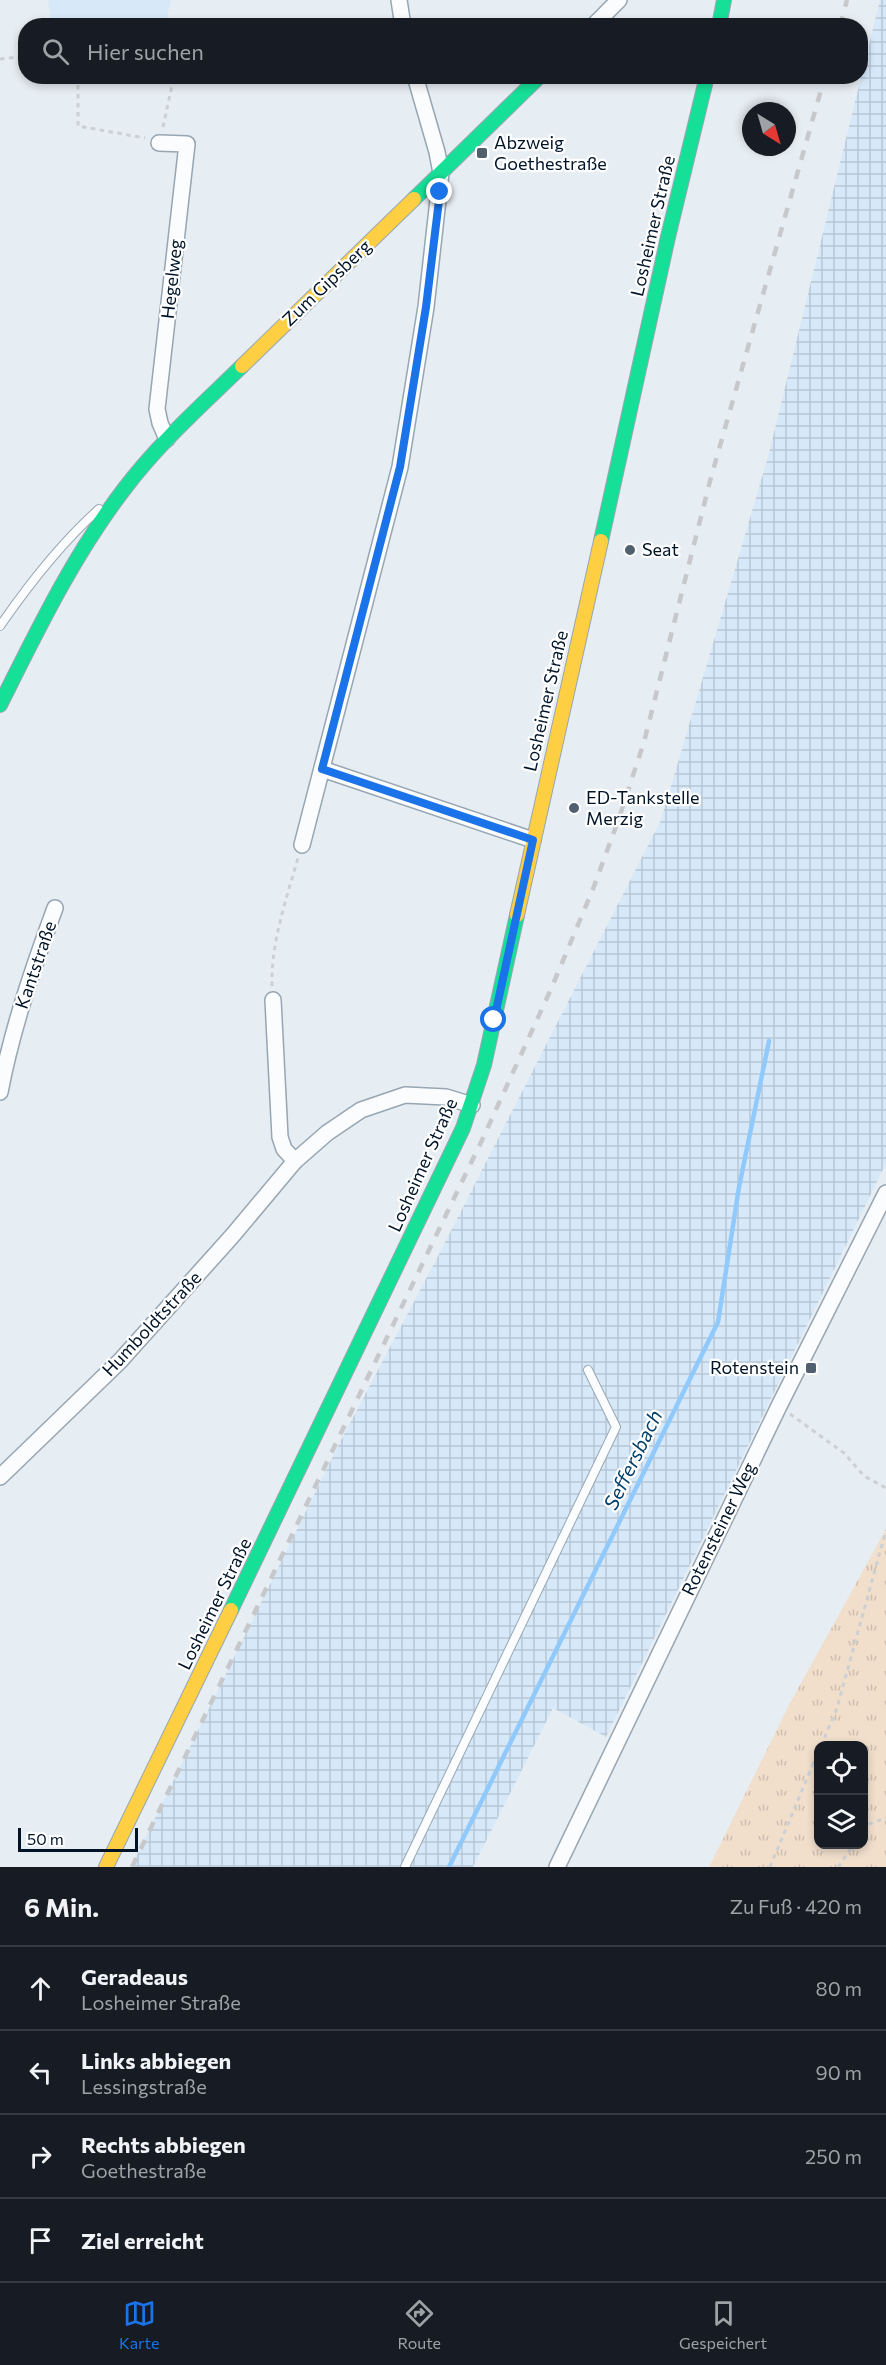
<!DOCTYPE html>
<html lang="de">
<head>
<meta charset="utf-8">
<style>
  body { margin:0; font-family:Commissioner,sans-serif; background:#242831; color:#f1f3f6 }
  .controls { position:absolute; right:18px; bottom:18px; display:grid; overflow:hidden; border-radius:12px; box-shadow:0 3px 9px #0003 }
  .controls button { width:54px; height:54px; display:grid; place-items:center; padding:0; border:0; border-bottom:2px solid #363941; background:#171b24; color:#f1f3f6; font:30px sans-serif }
  .compass { position:absolute; left:742px; top:102px; width:54px; height:54px; border-radius:50%; background:#171b24; box-shadow:0 3px 9px #0003; rotate:143deg }
  .scale { position:absolute; left:18px; bottom:15px; width:120px; box-sizing:border-box; padding-left:6px; border:3px solid #001428; border-top:0; font-size:16px; line-height:21px; white-space:nowrap; color:#001428; -webkit-text-stroke:4px #fff; paint-order:stroke }
  .stop { position:absolute; width:18px; height:18px; margin:-14px; border:4px solid #1a73e8; border-radius:50%; background:#fff }
  .stop.end { background:#1a73e8; border-color:#fff; box-shadow:0 2px 6px #0008 }
  .list { margin:0; padding:0; list-style:none }
  h2 { display:flex; justify-content:space-between; align-items:center; height:78px; margin:0; padding:0 24px; font-size:26px }
  h2 small { font-size:20px; font-weight:400; color:#9ea1a6 }
  .list li { display:grid; grid-template-columns:39px 1fr auto; gap:18px; align-items:center; box-sizing:border-box; height:84px; padding:0 24px; border-top:2px solid #363941 }
  .list b { display:block; font-size:22px; white-space:nowrap }
  .list p { margin:0; font-size:20px; white-space:nowrap; color:#9ea1a6 }
  .list em { font-size:20px; font-style:normal; color:#9ea1a6 }
  .icon { flex:none; width:33px; height:33px; fill:none; stroke:currentColor; stroke-width:2; stroke-linecap:round; stroke-linejoin:round }
  .map { position:relative; flex:none; width:886px; height:1867px; overflow:hidden }
  .search { position:absolute; background:#171b24; box-shadow:0 3px 9px #0003; left:18px; right:18px; top:18px; height:66px; display:flex; align-items:center; gap:15px; box-sizing:border-box; padding:0 21px; border-radius:24px; color:#9ea1a6; font-size:22px }
  .sheet { height:414px; background:#171b24 }
  nav { display:flex; justify-content:space-around; align-items:center; box-sizing:border-box; height:84px; border-top:2px solid #363941; background:#171b24; font-size:16px; color:#9ea1a6 }
  nav a { display:grid; justify-items:center; gap:3px }
  nav .on { color:#1a73e8 }
  .map>svg:first-child { display:block }
  .built { fill:#d7e9f9 }
  .industrial { fill:url(#industrial-grid) }
  .grass { fill:url(#grass-tufts); fill-rule:evenodd }
  .lines { fill:none; stroke-linecap:round; stroke-linejoin:round }
  .stream { stroke:#90c9fb; stroke-width:4.5 }
  .lane-casing { stroke:#97a6b2; stroke-width:10 }
  .street-casing { stroke:#97a6b2; stroke-width:18 }
  .fast-casing { stroke:#97a6b2; stroke-width:16 }
  .slow-casing { stroke:#97a6b2; stroke-width:16 }
  .path { stroke:#ccd0d3; stroke-width:3; stroke-dasharray:4.5 4.5; stroke-linecap:butt }
  .lane { stroke:#fbfcfd; stroke-width:8 }
  .street { stroke:#fbfcfd; stroke-width:15 }
  .fast { stroke:#16e098; stroke-width:14 }
  .slow { stroke:#ffcf43; stroke-width:14 }
  .rail { stroke:#c6c8cb; stroke-width:4.5; stroke-dasharray:10 10; stroke-linecap:butt }
  .route { stroke:#1a73e8; stroke-width:8 }
  .poi-dot { fill:#50606f; stroke:#fff; stroke-width:2 }
  .labels { text-anchor:middle; stroke-width:4.5; stroke-linejoin:round; paint-order:stroke }
  .poi-label { font-size:18px; fill:#001428; stroke:#fff; text-anchor:start }
  .street-label { font-size:18px; fill:#001428; stroke:#fff }
  .water-label { font-size:20px; font-style:italic; fill:#03416c; stroke:#fff }
</style>
</head>
<body>
<div class="map">
<svg width="886" height="1867" viewBox="0 0 886 1867">
  <defs>
    <pattern id="industrial-grid" width="8" height="8" patternUnits="userSpaceOnUse" patternTransform="scale(1.5)"><rect width="8" height="8" fill="#d7e9f9"/><path d="M0 4h8M4 0v8" fill="none" stroke="#b7c7d5"/></pattern>
    <pattern id="grass-tufts" width="24" height="20" patternUnits="userSpaceOnUse" patternTransform="scale(1.5)"><rect width="24" height="20" fill="#f1dfcc"/><path d="M3 7l-1-3M5 7V3M7 7l1-3M15 17l-1-3M17 17v-4M19 17l1-3" fill="none" stroke="#cdbeaf"/></pattern>
  </defs>
  <rect width="100%" height="100%" fill="#e6edf3"/>
  <polygon class="built" points="48,0 171,0 165,25 69,26 51,24"/>
  <polygon class="industrial" points="880,0 886,0 886,1163 606,1737 553,1708 473,1867 131,1867 338,1446 437,1258 661,820 768,457"/>
  <path class="grass" d="M886 1529V1867H709L789 1705ZM818 1746H864V1844H818Z"/>
  <g class="lines">
    <polyline class="stream" points="449,1867 718,1322 739,1187 769,1041"/>
    <g class="lane-casing">
      <g id="lane">
        <path d="M0 626C29 584 61 543 99 509"/>
        <polyline points="405,1867 616,1427 588,1370"/>
      </g>
    </g>
    <g class="street-casing">
      <g id="street">
        <polyline points="399,0 403,26"/>
        <polyline points="593,26 619,0"/>
        <polyline points="159,143 187,144 157,409 160,423 167,439"/>
        <polyline points="322,769 533,840"/>
        <polyline points="302,845 400,467 426,307 441,173 437,152 415,76"/>
        <polyline points="273,1000 280,1137 284,1149 295,1161"/>
        <path d="M0 1092C12 1029 33 968 55 908"/>
        <polyline points="0,1477 120,1361 233,1235 295,1161 327,1133 361,1110 405,1095 446,1097 472,1105"/>
        <polyline points="557,1867 779,1406 886,1193"/>
      </g>
    </g>
    <g class="fast-casing">
      <g id="fast">
        <polyline points="719,26 724,0"/>
        <polyline points="414,199 540,76"/>
        <polyline points="601,541 668,237 707,76"/>
        <path d="M0 705C37 631 74 554 125 488 159 443 202 405 242 366"/>
        <polyline points="231,1610 463,1128 484,1065 517,915"/>
      </g>
    </g>
    <g class="slow-casing">
      <g id="slow">
        <polyline points="242,366 414,199"/>
        <polyline points="517,915 601,541"/>
        <polyline points="106,1867 231,1610"/>
      </g>
    </g>
    <g class="path">
      <polyline points="0,59 26,56"/>
      <polyline points="78,76 78,126 145,138"/>
      <polyline points="163,127 174,76"/>
      <path d="M272 986C271 942 286 900 298 858"/>
      <polyline points="790,1414 844,1453 864,1476 886,1488"/>
      <polyline points="821,1746 837,1708 886,1530"/>
      <polyline points="864,1832 869,1824 886,1818"/>
      <polyline points="770,1867 818,1752"/>
      <polyline points="838,1867 854,1844"/>
    </g>
    <use href="#lane" class="lane"/>
    <use href="#street" class="street"/>
    <use href="#fast" class="fast"/>
    <use href="#slow" class="slow"/>
    <g class="rail">
      <polyline points="840,26 847,0"/>
      <polyline points="132,1867 483,1138 551,989 593,889 618,821 644,742 710,481 825,76"/>
    </g>
  </g>
  <g class="lines">
    <polyline class="route" points="440,192 426,307 400,467 322,769 533,840 494,1020"/>
  </g>
  <g class="poi-dot">
    <rect x="476" y="147" width="12" height="12" rx="3"/>
    <circle cx="630" cy="550" r="6"/>
    <circle cx="574" cy="808" r="6"/>
    <rect x="805" y="1362" width="12" height="12" rx="3"/>
  </g>
  <g class="labels">
    <g class="poi-label">
      <text x="494" y="149">Abzweig<tspan x="494" dy="21">Goethestraße</tspan></text>
      <text x="642" y="556">Seat</text>
      <text x="586" y="804">ED-Tankstelle<tspan x="586" dy="21">Merzig</tspan></text>
      <text x="799" y="1374" text-anchor="end">Rotenstein</text>
    </g>
    <g class="street-label">
      <text transform="translate(653 226) rotate(-77)" y="6">Losheimer Straße</text>
      <text transform="translate(172 279) rotate(-84)" y="6">Hegelweg</text>
      <text transform="translate(327 283) rotate(-44)" y="6">Zum Gipsberg</text>
      <text transform="translate(546 701) rotate(-77)" y="6">Losheimer Straße</text>
      <text transform="translate(36 965) rotate(-71)" y="6">Kantstraße</text>
      <text transform="translate(423 1165) rotate(-66)" y="6">Losheimer Straße</text>
      <text transform="translate(152 1324) rotate(-47)" y="6">Humboldtstraße</text>
      <text transform="translate(719 1529) rotate(-64)" y="6">Rotensteiner Weg</text>
      <text transform="translate(215 1604) rotate(-64)" y="6">Losheimer Straße</text>
    </g>
    <g class="water-label">
      <text transform="translate(633 1460) rotate(-64)" y="7">Seffersbach</text>
    </g>
  </g>
</svg>
<div class="controls">
<button><svg class="icon" aria-label="locate" viewBox="0 0 24 24"><circle cx="12" cy="12" r="6"/><path d="M12 2v4M12 18v4M2 12h4M18 12h4"/></svg></button>
<button><svg class="icon" aria-label="layers" viewBox="0 0 24 24"><path d="M12 4l9 5-9 5-9-5zM3 14l9 5 9-5"/></svg></button>
</div>
<svg class="compass" viewBox="-18 -18 36 36"><path d="M0-13l5 13h-10z" fill="#e53935"/><path d="M0 13l5-13h-10z" fill="#9ea1a6"/></svg>
<div class="scale">50 m</div>
<div class="stop" style="left:494px;top:1020px"></div>
<div class="stop end" style="left:440px;top:192px"></div>
<div class="search"><svg class="icon" aria-label="search" viewBox="0 0 24 24"><circle cx="10" cy="10" r="6"/><path d="M15 15l6 6"/></svg>Hier suchen</div>
</div>
<section class="sheet">
<h2>6 Min.<small>Zu Fuß · 420 m</small></h2>
<ul class="list">
<li><svg class="icon" aria-label="ahead" viewBox="0 0 24 24"><path d="M12 20V5M6 11l6-6 6 6"/></svg><div><b>Geradeaus</b><p>Losheimer Straße</p></div><em>80 m</em></li>
<li><svg class="icon" aria-label="left" viewBox="0 0 24 24"><path d="M17 20v-9H6M10 6l-5 5 5 5"/></svg><div><b>Links abbiegen</b><p>Lessingstraße</p></div><em>90 m</em></li>
<li><svg class="icon" aria-label="right" viewBox="0 0 24 24"><path d="M7 20v-9h11M14 6l5 5-5 5"/></svg><div><b>Rechts abbiegen</b><p>Goethestraße</p></div><em>250 m</em></li>
<li><svg class="icon" aria-label="arrive" viewBox="0 0 24 24"><path d="M6 21V4h12l-3 4 3 4H6"/></svg><div><b>Ziel erreicht</b></div></li>
</ul>
</section>
<nav>
<a class="on"><svg class="icon" aria-label="map" viewBox="0 0 24 24"><path d="M3 6l6-2 6 2 6-2v14l-6 2-6-2-6 2zM9 4v14M15 6v14"/></svg>Karte</a>
<a><svg class="icon" aria-label="directions" viewBox="0 0 24 24"><path d="M12 3l9 9-9 9-9-9zM9 14v-3h6M13 9l2 2-2 2"/></svg>Route</a>
<a><svg class="icon" aria-label="saved" viewBox="0 0 24 24"><path d="M7 4h10v16l-5-4-5 4z"/></svg>Gespeichert</a>
</nav>
</body>
</html>
